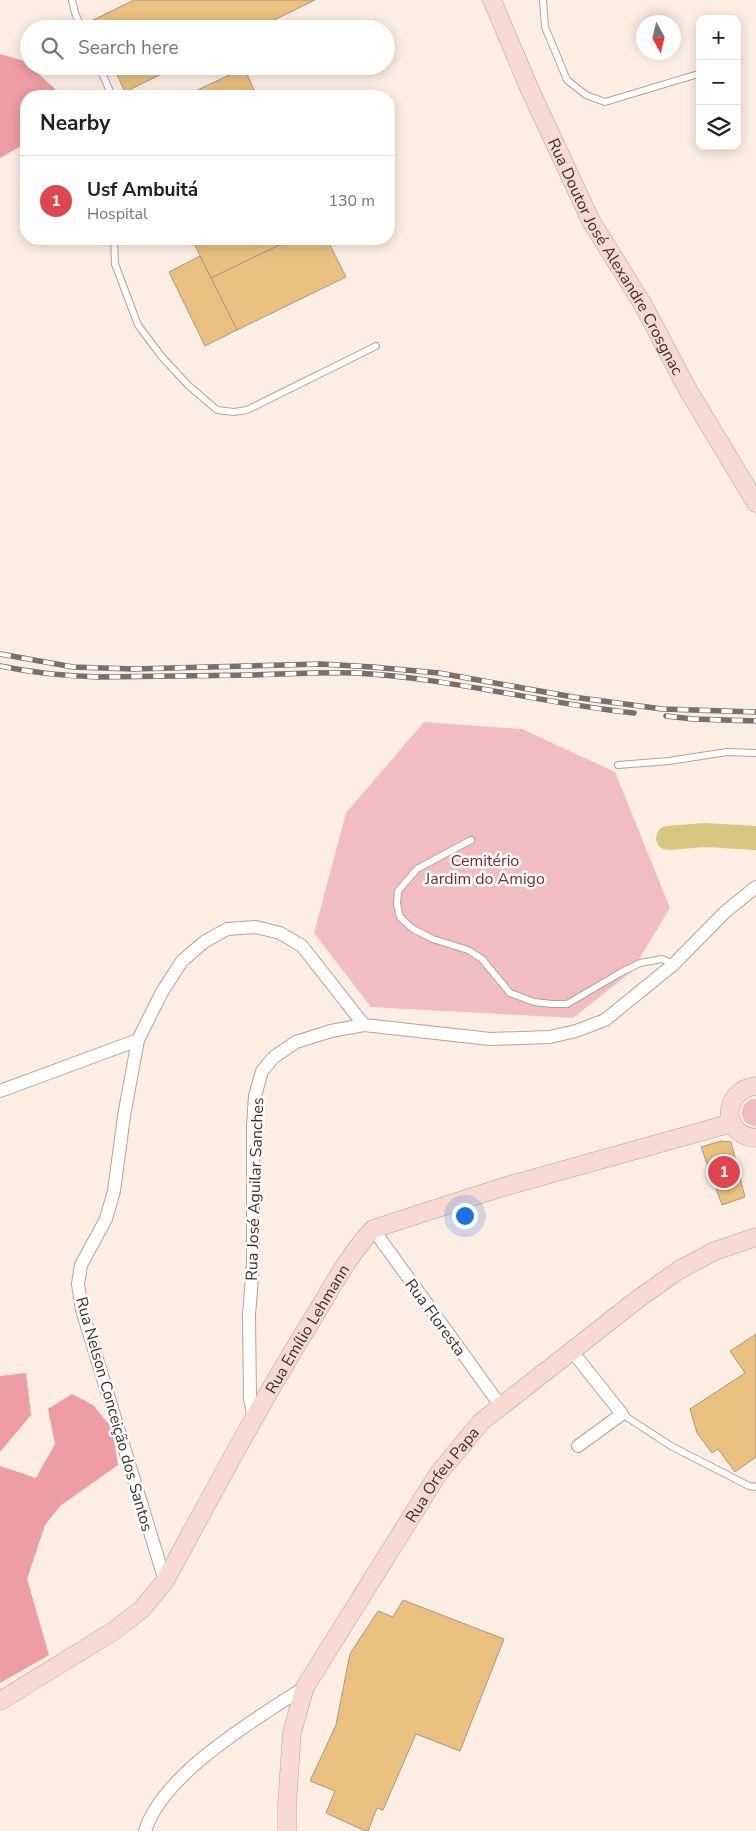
<!DOCTYPE html>
<html lang="en">
<head>
<meta charset="utf-8">
<style>
  body { margin:0; font-family:"Nunito Sans",sans-serif; background:#f2f2f2; color:#202124 }
  .controls { position:absolute; right:15px; top:15px; display:grid; overflow:hidden; border-radius:10px; box-shadow:0 2px 12px #0003 }
  .controls button { width:45px; height:45px; display:grid; place-items:center; padding:0; border:0; border-bottom:1px solid #e0e0e0; background:#fff; color:#202124; font:25px sans-serif }
  .compass { position:absolute; left:636px; top:15px; width:45px; height:45px; border-radius:50%; background:#fff; box-shadow:0 2px 12px #0003; rotate:172deg }
  .you { position:absolute; left:464px; top:1215px; width:18px; height:18px; margin:-12px; border:4px solid #fff; border-radius:50%; background:#1a73e8; box-shadow:0 0 0 8px #1a73e833 }
  .badge { display:grid; place-items:center; width:32px; height:32px; border-radius:50%; background:#2563eb; color:#fff; font-size:16px; font-weight:700 }
  .pin { position:absolute; translate:-50% -50%; border:2px solid #fff; box-shadow:0 1px 5px #0006 }
  .list { margin:0; padding:0; list-style:none }
  h2 { display:flex; justify-content:space-between; align-items:center; height:65px; margin:0; padding:0 20px; font-size:21px }
  h2 small { font-size:16px; font-weight:400; color:#757577 }
  .list li { display:grid; grid-template-columns:32px 1fr auto; gap:15px; align-items:center; box-sizing:border-box; height:90px; padding:0 20px; border-top:1px solid #e0e0e0 }
  .list b { display:block; font-size:19px; white-space:nowrap }
  .list p { margin:0; font-size:16px; white-space:nowrap; color:#757577 }
  .list em { font-size:16px; font-style:normal; color:#757577 }
  .icon { flex:none; width:28px; height:28px; fill:none; stroke:currentColor; stroke-width:2; stroke-linecap:round; stroke-linejoin:round }
  .map { position:relative; flex:none; width:756px; height:1831px; overflow:hidden }
  .search { position:absolute; background:#fff; box-shadow:0 2px 12px #0003; left:20px; top:20px; width:375px; height:55px; display:flex; align-items:center; gap:12px; box-sizing:border-box; padding:0 18px; border-radius:28px; color:#757577; font-size:19px }
  .panel { position:absolute; background:#fff; box-shadow:0 2px 12px #0003; left:20px; top:90px; width:375px; height:155px; border-radius:20px }
  .map>svg:first-child { display:block }
  .green { fill:#f1bdc0 }
  .forest { fill:#ed9da3 }
  .lines { fill:none; stroke-linecap:round; stroke-linejoin:round }
  .river { stroke:#d5c87e; stroke-width:24 }
  .building { fill:#e9c07e; stroke:#a39a8d }
  .lane-casing { stroke:#b2a49a; stroke-width:8 }
  .street-casing { stroke:#b2a49a; stroke-width:14 }
  .secondary-casing { stroke:#b2a49a; stroke-width:19 }
  .lane { stroke:#fff; stroke-width:6 }
  .street { stroke:#fff; stroke-width:12 }
  .secondary { stroke:#f8dad3; stroke-width:18 }
  .rail-casing { stroke:#79706a; stroke-width:5.5 }
  .rail { stroke:#fff; stroke-width:4; stroke-dasharray:11; stroke-linecap:butt }
  .labels { text-anchor:middle; stroke-width:5; stroke-linejoin:round; paint-order:stroke }
  .street-label { font-size:16px; fill:#38322e; stroke:#fff }
  .park-label { font-size:16px; fill:#7c1f31; stroke:#fff }
</style>
</head>
<body>
<div class="map">
<svg width="756" height="1831" viewBox="0 0 756 1831">
  <rect width="100%" height="100%" fill="#fdeee3"/>
  <g class="green">
    <polygon points="424,722 522,729 615,772 670,908 631,972 573,1018 371,1007 314,933 346,813"/>
    <path d="M751 1099H756V1127L746 1123C739 1114 741 1105 751 1099Z"/>
  </g>
  <g class="forest">
    <polygon points="0,54 24,61 63,96 26,96 26,143 0,158"/>
    <polygon points="26,1373 31,1415 0,1452 0,1376"/>
    <polygon points="72,1394 93,1405 112,1428 118,1465 60,1506 45,1525 27,1579 49,1655 0,1683 0,1466 36,1478 55,1444 48,1409"/>
  </g>
  <g class="lines">
    <polyline class="river" points="668,838 705,835 756,838"/>
  </g>
  <g class="building">
    <polygon points="134,0 315,0 256,29 94,29 91,21"/>
    <polygon points="113,66 178,66 125,92"/>
    <polygon points="244,68 257,96 185,96"/>
    <polygon points="192,239 292,239 211,278"/>
    <polygon points="292,239 327,239 346,277 237,330 211,278"/>
    <polygon points="200,256 237,330 205,346 169,272"/>
    <polygon points="721,1141 731,1142 745,1197 722,1205 701,1147"/>
    <polygon points="756,1334 756,1457 735,1472 718,1449 712,1453 697,1433 690,1409 745,1373 730,1351"/>
    <polygon points="403,1600 504,1639 460,1751 416,1734 383,1810 377,1808 368,1831 365,1831 326,1813 335,1791 310,1781 336,1725 350,1654 378,1611 393,1617"/>
  </g>
  <g class="lines">
    <g class="lane-casing">
      <g id="lane">
        <polyline points="72,0 75,13 82,29"/>
        <polyline points="543,0 545,27 567,80 586,95 605,102 695,75"/>
        <polyline points="99,66 112,96"/>
        <polyline points="114,239 115,264 138,325 162,357 188,385 217,410 234,412 247,410 376,346"/>
        <polyline points="618,765 669,761 727,752 756,753"/>
        <polyline points="471,840 417,869 398,891 397,904 400,917 413,929 433,939 468,950 482,959 510,993 534,1002 552,1004 567,1004 620,973 640,963 662,959 674,964"/>
        <polyline points="622,1414 671,1446 749,1486 753,1487 756,1486"/>
      </g>
    </g>
    <g class="street-casing">
      <g id="street">
        <polyline points="0,1091 138,1040"/>
        <polyline points="373,1229 500,1405"/>
        <polyline points="571,1350 622,1414 578,1446"/>
        <polyline points="254,1419 250,1399 249,1315 253,1264 253,1127 255,1096 262,1071 274,1057 296,1042 331,1031 364,1025 490,1039 550,1037 576,1031 605,1020 674,964 725,912 756,887"/>
        <polyline points="165,1581 82,1310 78,1284 81,1265 106,1219 114,1191 124,1116 138,1040 162,992 182,961 204,942 227,929 256,927 280,933 302,946 364,1025"/>
        <path d="M145 1831C163 1773 256 1719 305 1687"/>
      </g>
    </g>
    <g class="secondary-casing">
      <g id="secondary">
        <path id="s1" d="M492 0 530 90 591 221 642 303 688 390 756 503"/>
        <path d="M756 1086C721 1090 721 1136 756 1138"/>
        <path id="s2" d="M0 1701 112 1632 141 1610 165 1581C213 1493 259 1405 312 1320 331 1289 348 1256 373 1229L503 1187 732 1123"/>
        <path id="s3" d="M287 1831V1804L292 1732 305 1687 438 1474 481 1422 638 1299 679 1270 715 1251 756 1237"/>
      </g>
    </g>
    <use href="#lane" class="lane"/>
    <use href="#street" class="street"/>
    <use href="#secondary" class="secondary"/>
    <g class="rail-casing">
      <g id="rail">
        <polyline points="0,654 73,667 133,669 321,664 373,667 439,673 573,697 662,709 756,712"/>
        <path d="M0 666C33 673 65 676 98 677 150 676 202 676 253 675 288 674 322 672 356 673 449 678 541 703 634 713"/>
        <polyline points="666,716 693,719 756,721"/>
      </g>
    </g>
    <use href="#rail" class="rail"/>
  </g>
  <g class="labels">
    <g class="street-label">
      <text dy="6" stroke="none"><textPath href="#s1" startOffset="285">Rua Doutor José Alexandre Crosgnac</textPath></text>
      <text transform="translate(254 1189) rotate(-88)" y="6">Rua José Aguilar Sanches</text>
      <text transform="translate(436 1317) rotate(54)" y="6">Rua Floresta</text>
      <text dy="6" stroke="none"><textPath href="#s2" startOffset="495">Rua Emílio Lehmann</textPath></text>
      <text transform="translate(115 1414) rotate(74)" y="6">Rua Nelson Conceição dos Santos</text>
      <text dy="6" stroke="none"><textPath href="#s3" startOffset="399">Rua Orfeu Papa</textPath></text>
    </g>
    <g class="park-label">
      <text x="485" y="866">Cemitério<tspan x="485" dy="18">Jardim do Amigo</tspan></text>
    </g>
  </g>
</svg>
<div class="controls">
<button>+</button>
<button>−</button>
<button><svg class="icon" aria-label="layers" viewBox="0 0 24 24"><path d="M12 4l9 5-9 5-9-5zM3 14l9 5 9-5"/></svg></button>
</div>
<svg class="compass" viewBox="-18 -18 36 36"><path d="M0-13l5 13h-10z" fill="#e53935"/><path d="M0 13l5-13h-10z" fill="#757577"/></svg>
<div class="you"></div>
<div class="pin badge" style="left:724px;top:1172px;background:#e0444e">1</div>
<div class="search"><svg class="icon" aria-label="search" viewBox="0 0 24 24"><circle cx="10" cy="10" r="6"/><path d="M15 15l6 6"/></svg>Search here</div>
<section class="panel">
<h2>Nearby<small></small></h2>
<ul class="list">
<li><span class="badge" style="background:#e0444e">1</span><div><b>Usf Ambuitá</b><p>Hospital</p></div><em>130 m</em></li>
</ul>
</section>
</div>
</body>
</html>
